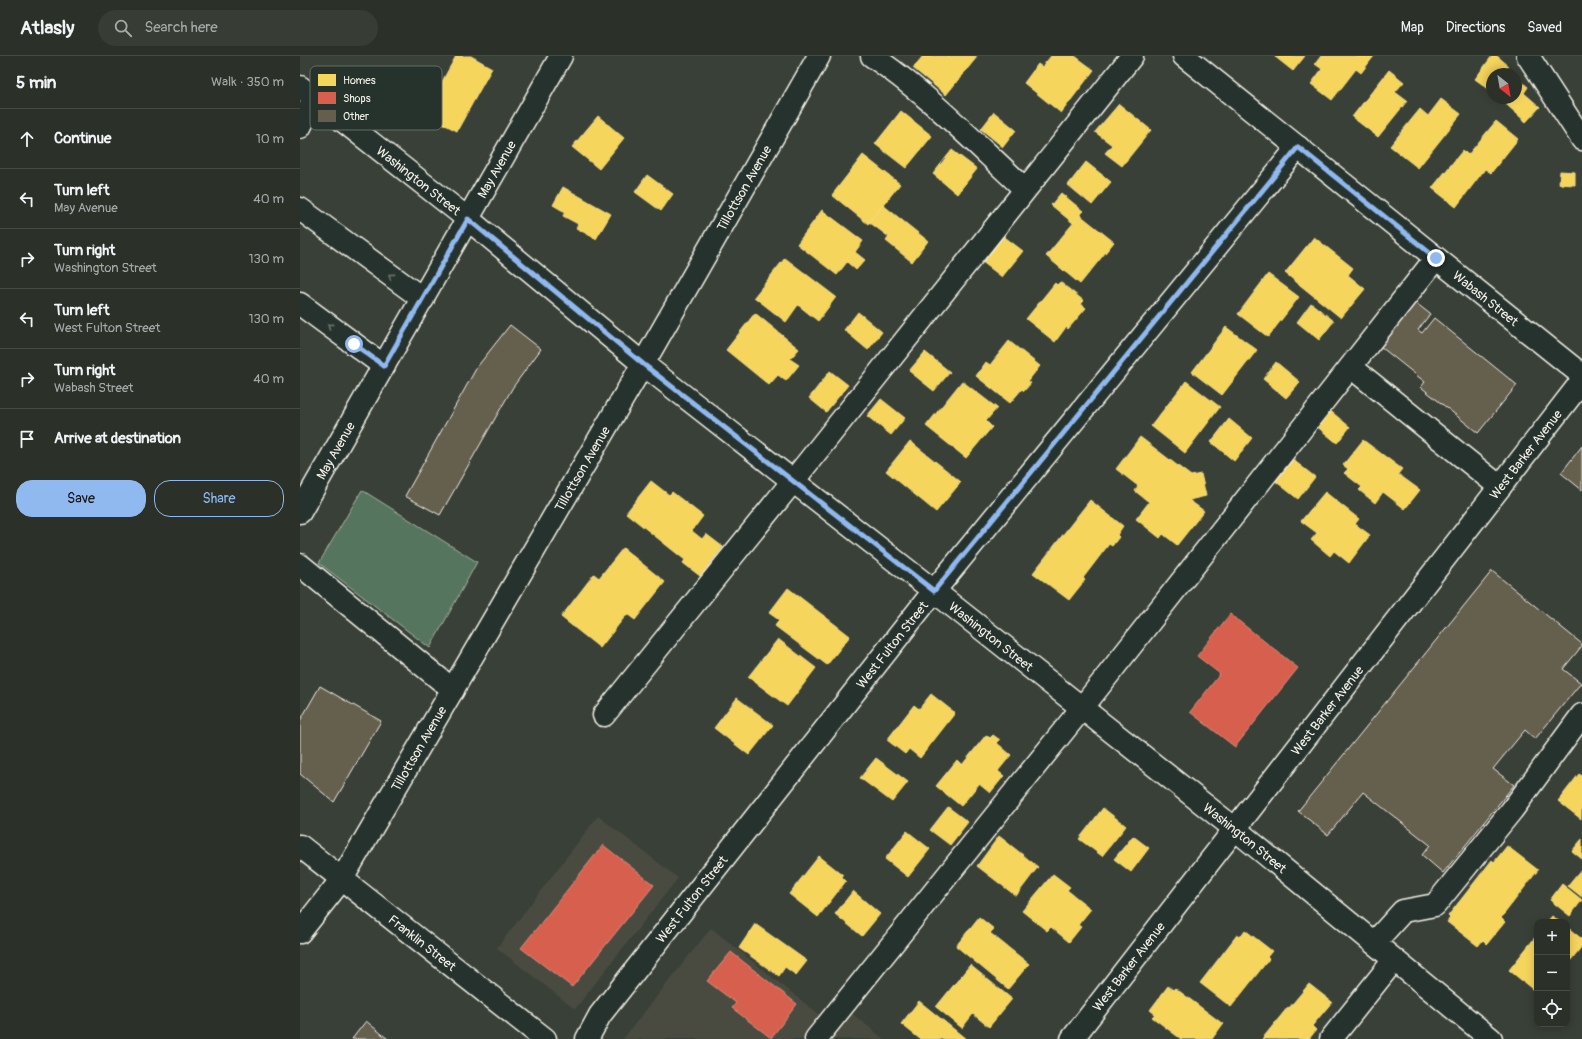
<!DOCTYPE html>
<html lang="en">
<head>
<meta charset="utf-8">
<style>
  body { margin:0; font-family:Pangolin,sans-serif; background:#373c35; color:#f1f3f6 }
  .controls { position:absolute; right:12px; bottom:12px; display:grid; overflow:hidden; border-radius:8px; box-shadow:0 2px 10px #0003 }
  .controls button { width:36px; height:36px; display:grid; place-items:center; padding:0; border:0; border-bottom:1px solid #474b46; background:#2b3029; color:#f1f3f6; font:20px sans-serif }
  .compass { position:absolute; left:1186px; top:12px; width:36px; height:36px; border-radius:50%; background:#2b3029; box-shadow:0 2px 10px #0003; rotate:149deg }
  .stop { position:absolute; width:12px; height:12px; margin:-9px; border:3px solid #90b9f0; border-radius:50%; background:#fff }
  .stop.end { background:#90b9f0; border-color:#fff; box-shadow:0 1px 4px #0008 }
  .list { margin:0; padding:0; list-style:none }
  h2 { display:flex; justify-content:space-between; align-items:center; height:52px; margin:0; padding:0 16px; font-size:17px }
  h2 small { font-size:13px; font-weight:400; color:#a6a9a8 }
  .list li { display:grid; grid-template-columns:26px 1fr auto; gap:12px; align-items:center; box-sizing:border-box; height:60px; padding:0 16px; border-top:1px solid #474b46 }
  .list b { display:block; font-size:15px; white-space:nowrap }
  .list p { margin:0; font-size:13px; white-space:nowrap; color:#a6a9a8 }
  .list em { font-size:13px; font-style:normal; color:#a6a9a8 }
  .actions { display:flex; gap:8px; padding:12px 16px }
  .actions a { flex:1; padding:9px 0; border:1px solid #90b9f0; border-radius:16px; text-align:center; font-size:14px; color:#90b9f0 }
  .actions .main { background:#90b9f0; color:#111 }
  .icon { flex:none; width:22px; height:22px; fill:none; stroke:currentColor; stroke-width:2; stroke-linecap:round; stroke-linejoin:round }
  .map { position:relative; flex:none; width:1282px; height:983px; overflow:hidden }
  header { display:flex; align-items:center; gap:24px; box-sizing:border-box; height:56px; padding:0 20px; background:#2b3029; border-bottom:1px solid #474b46 }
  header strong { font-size:19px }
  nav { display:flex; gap:22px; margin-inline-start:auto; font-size:14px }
  .search { width:280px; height:36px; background:#373c35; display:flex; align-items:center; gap:10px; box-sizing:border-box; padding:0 14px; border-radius:22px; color:#a6a9a8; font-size:15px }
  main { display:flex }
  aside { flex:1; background:#2b3029 }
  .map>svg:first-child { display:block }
  .built { fill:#494c41 }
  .green { fill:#56755e; stroke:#a5b3a3 }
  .homes { fill:#f6d55c; stroke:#f5dd86 }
  .shops { fill:#d6604d; stroke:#df8c7c }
  .building { fill:#655e4e; stroke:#f4f1e8 }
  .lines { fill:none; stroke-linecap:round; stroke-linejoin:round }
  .minor-casing { stroke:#f4f1e8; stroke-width:25 }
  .major-casing { stroke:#f4f1e8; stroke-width:25 }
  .minor { stroke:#26332d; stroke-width:22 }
  .major { stroke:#26332d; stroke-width:22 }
  .oneway { stroke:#6e766e }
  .route { stroke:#90b9f0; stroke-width:5 }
  .labels { text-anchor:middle; stroke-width:4; stroke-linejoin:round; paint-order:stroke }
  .street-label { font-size:13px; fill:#f4f1e8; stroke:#26332d }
  .key { fill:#26332d; stroke:#646c65; stroke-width:1 }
  .key-label { font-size:11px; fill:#f4f1e8 }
</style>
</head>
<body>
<header>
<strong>Atlasly</strong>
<div class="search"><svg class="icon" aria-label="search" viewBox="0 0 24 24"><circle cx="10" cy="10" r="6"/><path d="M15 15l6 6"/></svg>Search here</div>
<nav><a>Map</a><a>Directions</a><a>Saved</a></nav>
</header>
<main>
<aside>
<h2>5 min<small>Walk · 350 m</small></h2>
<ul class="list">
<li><svg class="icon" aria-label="ahead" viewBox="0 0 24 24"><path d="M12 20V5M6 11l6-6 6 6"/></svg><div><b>Continue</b></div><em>10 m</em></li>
<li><svg class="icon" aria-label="left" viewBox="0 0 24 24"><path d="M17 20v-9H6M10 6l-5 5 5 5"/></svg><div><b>Turn left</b><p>May Avenue</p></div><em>40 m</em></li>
<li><svg class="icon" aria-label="right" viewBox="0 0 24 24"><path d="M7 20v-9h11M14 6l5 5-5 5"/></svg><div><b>Turn right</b><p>Washington Street</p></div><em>130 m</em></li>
<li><svg class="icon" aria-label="left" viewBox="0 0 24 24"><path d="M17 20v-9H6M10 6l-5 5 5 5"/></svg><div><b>Turn left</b><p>West Fulton Street</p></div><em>130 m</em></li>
<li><svg class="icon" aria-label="right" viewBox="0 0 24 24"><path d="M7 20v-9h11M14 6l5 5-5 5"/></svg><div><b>Turn right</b><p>Wabash Street</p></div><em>40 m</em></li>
<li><svg class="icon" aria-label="arrive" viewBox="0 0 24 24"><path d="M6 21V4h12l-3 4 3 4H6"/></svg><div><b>Arrive at destination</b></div></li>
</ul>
<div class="actions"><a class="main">Save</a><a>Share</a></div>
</aside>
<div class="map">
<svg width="1282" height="983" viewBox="0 0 1282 983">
  <rect width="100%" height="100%" fill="#394037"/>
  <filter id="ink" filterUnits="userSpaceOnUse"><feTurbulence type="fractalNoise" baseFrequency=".025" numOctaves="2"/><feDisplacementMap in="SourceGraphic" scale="8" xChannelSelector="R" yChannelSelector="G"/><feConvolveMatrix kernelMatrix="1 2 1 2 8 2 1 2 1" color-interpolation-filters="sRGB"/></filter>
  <g filter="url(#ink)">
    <g class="built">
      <polygon points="298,760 378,822 275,953 197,892"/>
      <polygon points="411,872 522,961 536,945 584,983 323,983"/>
    </g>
    <polygon class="green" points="62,434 177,506 130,592 19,507"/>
    <g class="homes">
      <polygon points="156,0 171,0 192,12 157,75 128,60 142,35 138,33"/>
      <polygon points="623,0 675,0 677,1 646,39 613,12"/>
      <polygon points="751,0 775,0 794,14 761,57 724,27 738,8 742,11"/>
      <polygon points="974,0 1005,0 993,15"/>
      <polygon points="1021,0 1074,0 1061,17 1056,13 1032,44 1011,28 1022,13 1015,8"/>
      <polygon points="1192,0 1197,0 1209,10 1202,18 1192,18 1192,31 1190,34 1175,23"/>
      <polygon points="1089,14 1104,26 1095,36 1107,45 1078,81 1052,61"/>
      <polygon points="1217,22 1228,31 1224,37 1240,51 1226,66 1199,42 1216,42 1216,23"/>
      <polygon points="1141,43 1161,58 1118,112 1090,90 1120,53 1128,60"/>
      <polygon points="819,48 851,74 822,110 805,97 812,89 795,76"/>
      <polygon points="601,55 632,80 606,112 575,88"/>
      <polygon points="694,56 716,74 703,91 681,73"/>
      <polygon points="298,60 324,82 299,113 272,91"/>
      <polygon points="1196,65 1218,83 1191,117 1185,113 1156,151 1132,132 1163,94 1168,99"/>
      <polygon points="652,94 677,113 657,138 633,118"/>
      <polygon points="563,99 600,128 568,168 532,139"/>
      <polygon points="786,106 811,126 792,149 768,129"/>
      <polygon points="1260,115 1275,116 1275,129 1259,128"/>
      <polygon points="347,119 373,138 361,155 335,136"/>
      <polygon points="263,131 311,158 296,183 276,172 278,168 263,160 265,156 253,149"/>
      <polygon points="761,137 783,155 773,167 751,149"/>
      <polygon points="583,149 628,185 612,206 586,185 589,181 569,166"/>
      <polygon points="522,154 563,185 555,196 565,204 556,214 547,206 537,219 497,188"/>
      <polygon points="780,159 814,186 780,228 746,200"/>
      <polygon points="702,179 723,195 702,221 681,205"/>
      <polygon points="1014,181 1053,212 1048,219 1065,233 1041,262 985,217"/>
      <polygon points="485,202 536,241 518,265 498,249 486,266 454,241"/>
      <polygon points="968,218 999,241 968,281 938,258"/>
      <polygon points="760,226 784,245 781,248 786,252 768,273 766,271 755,286 726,263 755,227 757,229"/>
      <polygon points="1011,247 1034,265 1019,284 997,266"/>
      <polygon points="558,256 582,276 568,294 544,274"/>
      <polygon points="455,257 499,293 490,303 499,309 486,325 478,319 469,329 426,294"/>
      <polygon points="926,271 957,294 922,339 892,316"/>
      <polygon points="709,285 740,310 728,325 731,327 724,335 722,333 710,347 676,320 686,306 690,309"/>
      <polygon points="625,296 650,316 634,335 609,315"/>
      <polygon points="976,306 1000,326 986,342 963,323"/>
      <polygon points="530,315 548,329 526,356 509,342"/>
      <polygon points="662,325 697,352 686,365 692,371 666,402 626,370"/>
      <polygon points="886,325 920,351 885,397 851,370"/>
      <polygon points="581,343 605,362 591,379 567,360"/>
      <polygon points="1028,353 1050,371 1037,387 1015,369"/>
      <polygon points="929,363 952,382 934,405 911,386"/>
      <polygon points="840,381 891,420 901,418 906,440 889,444 904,455 877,489 863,478 860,482 836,463 849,446 835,435 838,430 816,413"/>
      <polygon points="1063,384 1102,413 1098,418 1120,434 1105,453 1083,436 1075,447 1059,434 1062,431 1044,417 1048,413 1043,409"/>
      <polygon points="610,385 661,426 636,456 586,415"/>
      <polygon points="992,403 1015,421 998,443 974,424"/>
      <polygon points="351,425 369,439 372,436 403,460 392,475 402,483 406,478 423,491 400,520 383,507 385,504 326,457"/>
      <polygon points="1025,436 1059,463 1055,468 1070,479 1049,507 1034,495 1030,500 1011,484 1017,477 1001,465"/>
      <polygon points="790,444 823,470 817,479 819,481 812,490 809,488 783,522 785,524 769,544 733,517"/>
      <polygon points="323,492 365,526 335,564 327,558 300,592 261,561 294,518 299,522"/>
      <polygon points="488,532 550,580 527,609 475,570 479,564 469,557"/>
      <polygon points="478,583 516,612 487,650 448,621"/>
      <polygon points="631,638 655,657 620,702 609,693 605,698 587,684 614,649 619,653"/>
      <polygon points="437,642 473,669 449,699 414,672"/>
      <polygon points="686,679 690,682 693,679 700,684 697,687 711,699 698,715 704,720 690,737 679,728 661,750 636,730 657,704 662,709"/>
      <polygon points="576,702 608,726 592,746 560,722"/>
      <polygon points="1279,718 1282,720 1281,763 1258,745"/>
      <polygon points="648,751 668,766 650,789 630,774"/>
      <polygon points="803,752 826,770 802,800 779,783"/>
      <polygon points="607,775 630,793 608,821 585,803"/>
      <polygon points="699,780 738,811 716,840 677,810"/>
      <polygon points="833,780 849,792 831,816 814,803"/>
      <polygon points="1282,783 1282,803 1272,795"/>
      <polygon points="1207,790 1238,814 1201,862 1205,866 1187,888 1183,884 1178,890 1147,866 1150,862 1148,860 1192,804 1194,806"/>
      <polygon points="519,800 543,819 542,821 546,825 518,861 489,838"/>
      <polygon points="1282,813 1282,841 1268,830"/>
      <polygon points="753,818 770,831 767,834 791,853 778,869 781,871 769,886 751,871 747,875 722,855"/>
      <polygon points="1262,828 1282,844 1270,860 1250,844"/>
      <polygon points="553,835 580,858 562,880 535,858"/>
      <polygon points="1252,860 1260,866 1247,866"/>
      <polygon points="679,861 694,873 690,877 729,908 708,933 656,890"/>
      <polygon points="455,868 507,905 496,919 485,911 479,920 439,892"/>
      <polygon points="1267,871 1282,883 1282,890 1267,909"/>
      <polygon points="945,874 972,895 967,901 969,903 931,951 900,927 937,879 940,881"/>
      <polygon points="1237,879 1237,937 1209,914"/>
      <polygon points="670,909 712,943 689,971 673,958 662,972 636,951"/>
      <polygon points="1009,928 1032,946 1012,970 1016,974 1009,983 962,983 988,951 989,952"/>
      <polygon points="868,930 873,934 875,932 923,968 912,983 881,983 852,961 855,958 850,954"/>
      <polygon points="619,945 666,983 620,983 601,968"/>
    </g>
    <g class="shops">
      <polygon points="930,558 998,612 935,691 890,656 920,618 897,600"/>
      <polygon points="303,789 354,829 272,931 221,892"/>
      <polygon points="431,896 497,948 471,982 432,952 436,947 407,925"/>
    </g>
    <g class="building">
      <polygon points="1111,243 1130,258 1118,274 1122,277 1134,262 1217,329 1178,377 1121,331 1125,326 1076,287"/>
      <polygon points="210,269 241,293 213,331 140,459 105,440 177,311"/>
      <polygon points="1282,390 1282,434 1261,417"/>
      <polygon points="1192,515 1282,588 1282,590 1263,613 1281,627 1235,683 1225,674 1193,713 1214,729 1143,817 1122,799 1130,789 1063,736 1028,779 998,755"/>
      <polygon points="20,630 81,665 34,746 0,718 0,665"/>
      <polygon points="66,965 88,983 52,983"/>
    </g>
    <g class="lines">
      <g class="minor-casing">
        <g id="minor">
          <path d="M572 0C628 38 676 88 725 133"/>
          <path id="s1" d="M884 0 1282 319"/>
          <polyline points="1228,0 1282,83"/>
          <path id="s2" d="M0 31 168 163 343 308 634 535 935 773 1191 983"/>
          <polyline points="0,71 14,43"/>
          <polyline points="0,153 123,243"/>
          <polyline points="0,248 84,310"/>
          <polyline points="1051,311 1200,431"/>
          <path id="s3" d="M0 456 261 0"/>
          <polyline points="0,509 153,634"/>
          <polyline points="304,659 493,425 832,0"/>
          <path id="s4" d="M0 876 42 823 343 308 519 0"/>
          <polyline points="1074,887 1103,855 1135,849 1212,754 1282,659"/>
          <path id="s5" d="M287 983 300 959 634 535 998 91"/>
          <polyline points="516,983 782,652 1136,202"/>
          <path id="s6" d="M772 983 1282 325"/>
          <polyline points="1031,983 1094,904"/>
        </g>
      </g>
      <g class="major-casing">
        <g id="major">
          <path id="s7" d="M0 790 245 983"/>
        </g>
      </g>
      <use href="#minor" class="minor"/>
      <use href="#major" class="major"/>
    </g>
    <defs><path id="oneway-chevron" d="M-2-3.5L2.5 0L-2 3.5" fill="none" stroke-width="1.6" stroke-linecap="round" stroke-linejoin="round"/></defs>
    <g class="oneway">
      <use href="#oneway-chevron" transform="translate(91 220) rotate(-144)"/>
      <use href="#oneway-chevron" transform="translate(30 270) rotate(-143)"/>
    </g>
  </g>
  <g class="lines" filter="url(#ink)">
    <polyline class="route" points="54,288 84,310 168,163 343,308 634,535 998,91 1136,202"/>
  </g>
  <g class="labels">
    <g class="street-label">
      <text dy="5" stroke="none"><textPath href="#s3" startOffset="395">May Avenue</textPath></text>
      <text dy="5" stroke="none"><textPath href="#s2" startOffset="151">Washington Street</textPath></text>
      <text dy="5" stroke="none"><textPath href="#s4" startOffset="867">Tillottson Avenue</textPath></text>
      <text dy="5" stroke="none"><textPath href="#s1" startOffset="387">Wabash Street</textPath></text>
      <text dy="5" stroke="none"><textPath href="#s3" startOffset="71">May Avenue</textPath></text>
      <text dy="5" stroke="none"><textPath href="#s6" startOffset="740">West Barker Avenue</textPath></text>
      <text dy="5" stroke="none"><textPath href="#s4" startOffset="543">Tillottson Avenue</textPath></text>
      <text dy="5" stroke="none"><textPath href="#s2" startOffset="883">Washington Street</textPath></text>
      <text dy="5" stroke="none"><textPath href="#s5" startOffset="499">West Fulton Street</textPath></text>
      <text dy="5" stroke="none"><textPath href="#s6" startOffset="416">West Barker Avenue</textPath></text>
      <text dy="5" stroke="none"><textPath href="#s4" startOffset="219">Tillottson Avenue</textPath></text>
      <text dy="5" stroke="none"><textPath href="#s2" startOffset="1207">Washington Street</textPath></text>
      <text dy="5" stroke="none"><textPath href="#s5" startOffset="175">West Fulton Street</textPath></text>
      <text dy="5" stroke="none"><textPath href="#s7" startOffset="156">Franklin Street</textPath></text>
      <text dy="5" stroke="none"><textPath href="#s6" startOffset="92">West Barker Avenue</textPath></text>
    </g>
  </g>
  <rect x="10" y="10" width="132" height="64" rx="6" class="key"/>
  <rect x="18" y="18" width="18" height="12" fill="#f6d55c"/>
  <rect x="18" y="36" width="18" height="12" fill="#d6604d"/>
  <rect x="18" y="54" width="18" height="12" fill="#655e4e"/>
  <g class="key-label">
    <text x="43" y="28">Homes</text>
    <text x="43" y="46">Shops</text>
    <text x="43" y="64">Other</text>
  </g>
</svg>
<div class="controls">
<button>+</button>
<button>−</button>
<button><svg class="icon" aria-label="locate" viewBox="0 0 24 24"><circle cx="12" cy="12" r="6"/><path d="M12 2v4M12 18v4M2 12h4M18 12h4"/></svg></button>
</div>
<svg class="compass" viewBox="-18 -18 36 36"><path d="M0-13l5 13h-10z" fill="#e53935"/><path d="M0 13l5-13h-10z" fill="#a6a9a8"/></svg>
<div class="stop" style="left:54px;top:288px"></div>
<div class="stop end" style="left:1136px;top:202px"></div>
</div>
</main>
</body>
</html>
